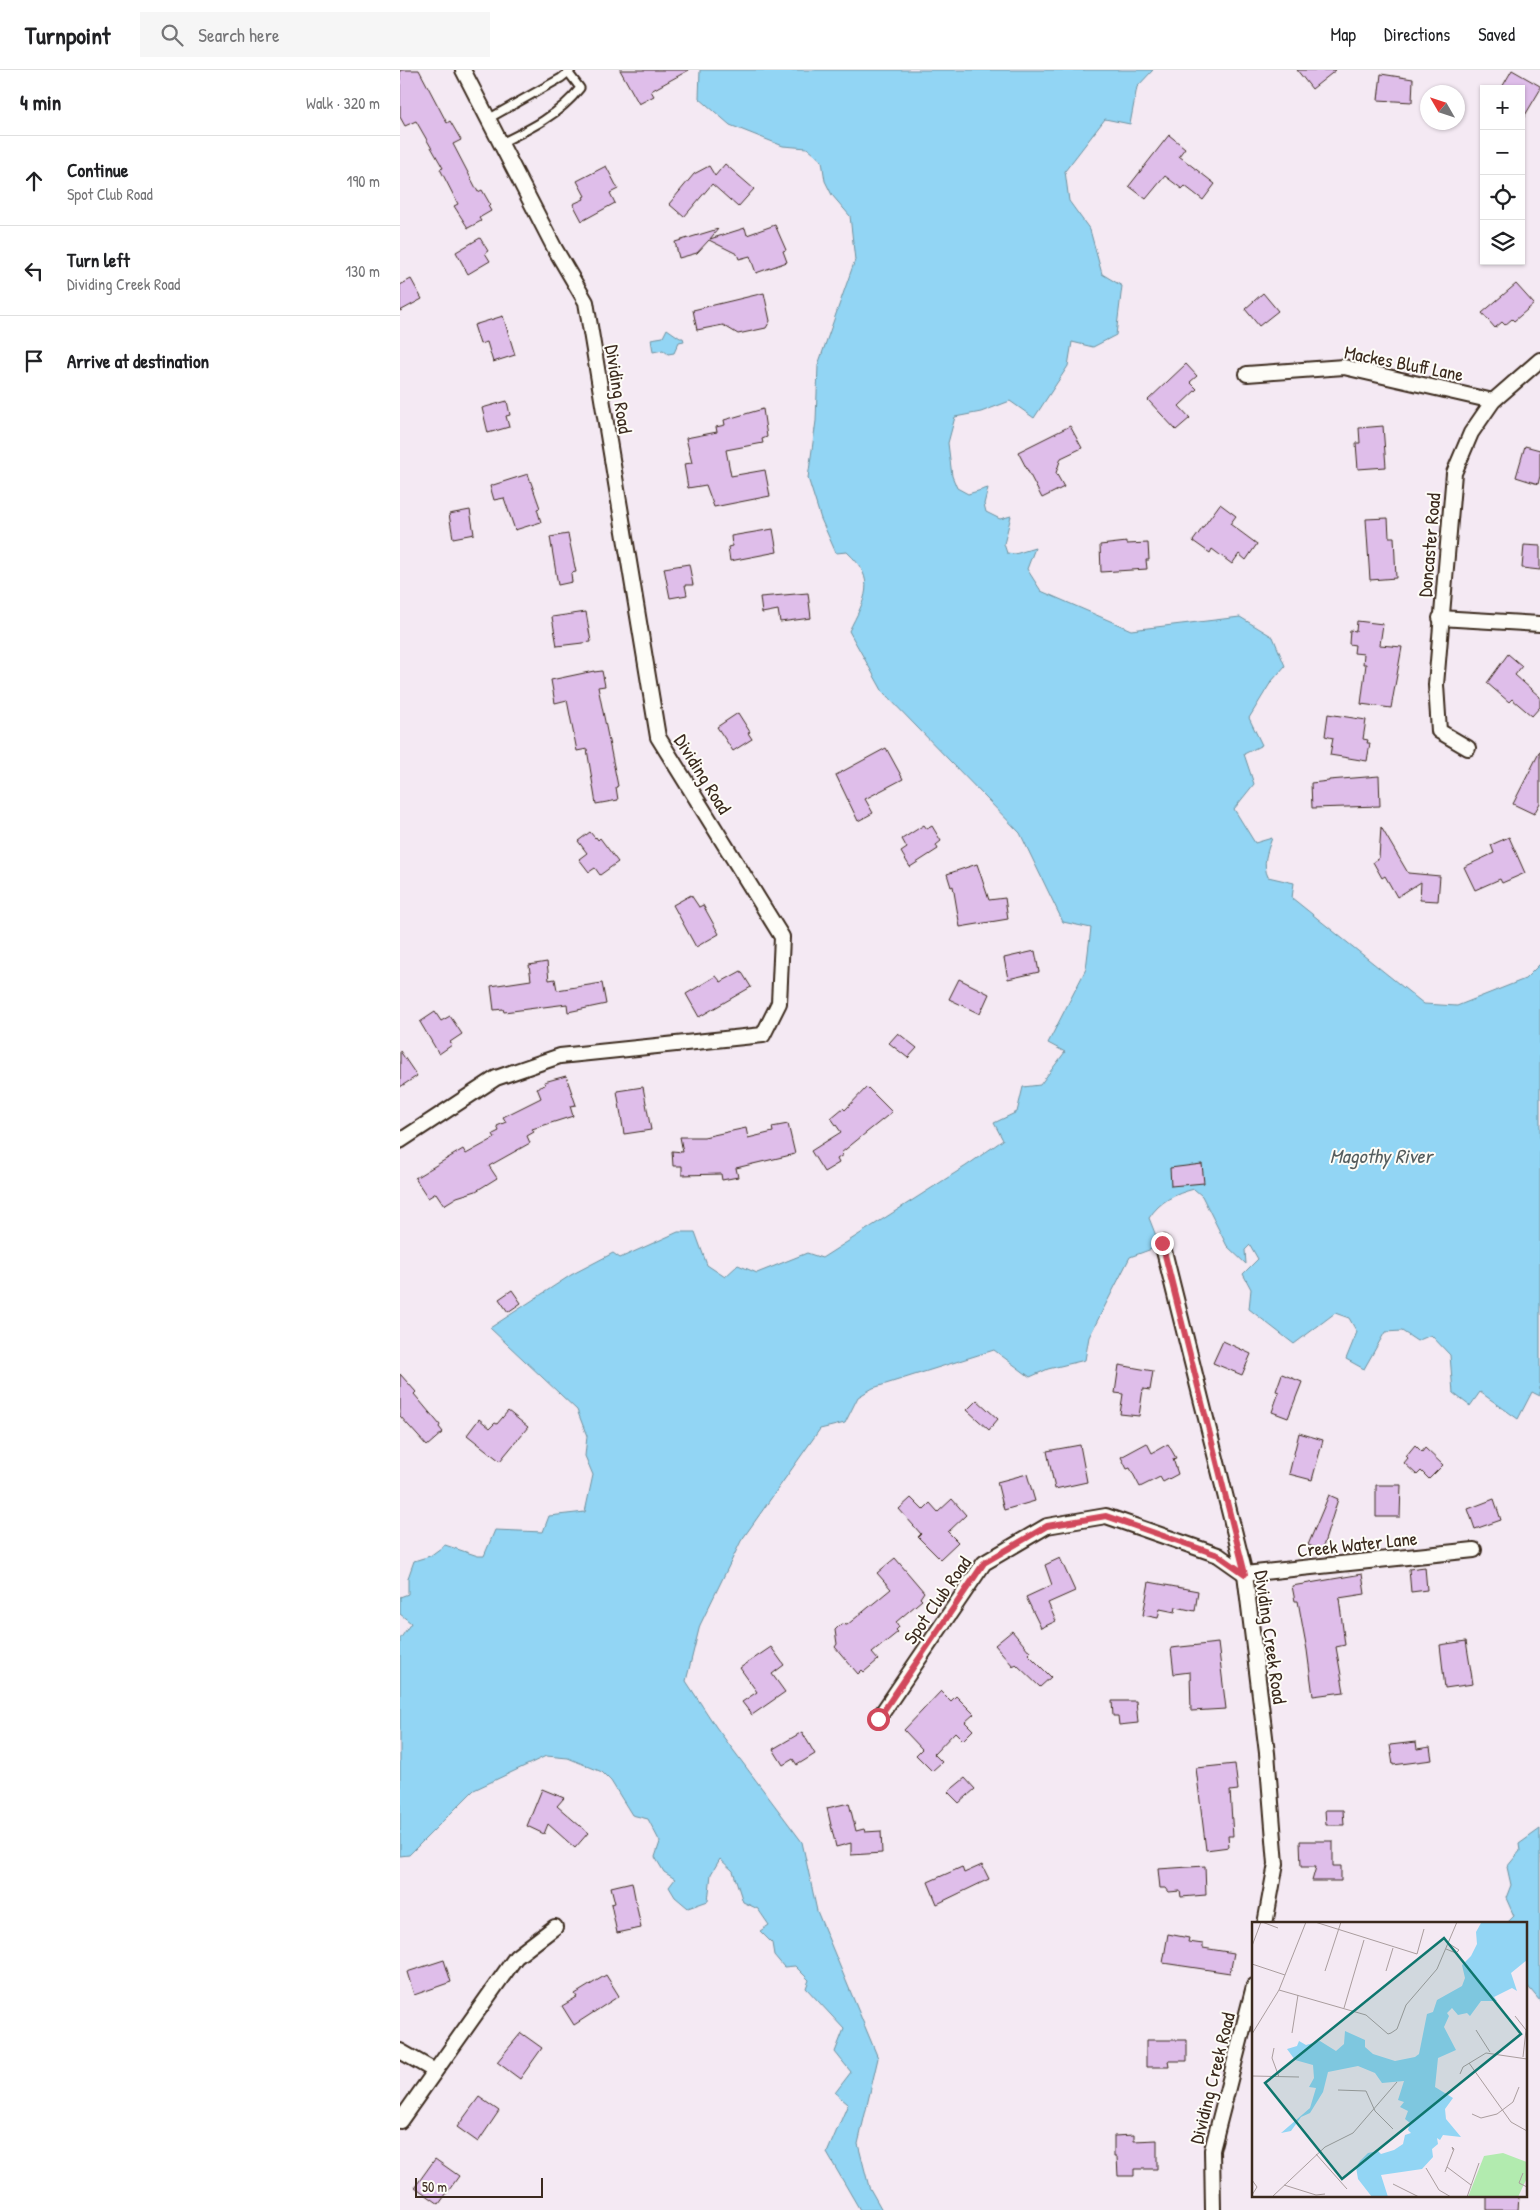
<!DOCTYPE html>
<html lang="en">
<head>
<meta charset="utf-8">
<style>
  body { margin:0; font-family:"Patrick Hand",sans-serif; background:#f6f6f6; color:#202124 }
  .controls { position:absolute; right:15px; top:15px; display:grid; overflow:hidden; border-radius:0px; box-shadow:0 1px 4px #0004 }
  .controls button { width:45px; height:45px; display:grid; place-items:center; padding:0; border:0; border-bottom:1px solid #e0e0e0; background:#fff; color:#202124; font:25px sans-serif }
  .compass { position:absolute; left:1020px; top:15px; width:45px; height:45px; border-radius:50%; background:#fff; box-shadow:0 1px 4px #0004; rotate:309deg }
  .scale { position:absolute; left:15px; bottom:12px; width:128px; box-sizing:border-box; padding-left:5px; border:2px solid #3b2a1e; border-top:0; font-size:14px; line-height:18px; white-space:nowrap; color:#3b2a1e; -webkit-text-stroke:4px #fdfcf7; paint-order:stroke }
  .stop { position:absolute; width:15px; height:15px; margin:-11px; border:4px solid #d1495b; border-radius:50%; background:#fff }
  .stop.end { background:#d1495b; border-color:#fff; box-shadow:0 1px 5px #0008 }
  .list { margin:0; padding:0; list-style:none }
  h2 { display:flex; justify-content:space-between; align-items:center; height:65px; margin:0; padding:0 20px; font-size:21px }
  h2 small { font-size:16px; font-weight:400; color:#757577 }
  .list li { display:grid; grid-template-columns:32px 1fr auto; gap:15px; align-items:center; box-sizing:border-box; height:90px; padding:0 20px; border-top:1px solid #e0e0e0 }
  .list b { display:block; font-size:19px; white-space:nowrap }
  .list p { margin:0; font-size:16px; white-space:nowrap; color:#757577 }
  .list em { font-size:16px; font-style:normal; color:#757577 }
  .icon { flex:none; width:28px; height:28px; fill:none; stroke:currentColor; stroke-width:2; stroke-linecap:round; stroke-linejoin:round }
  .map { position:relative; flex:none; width:1140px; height:2140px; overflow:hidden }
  header { display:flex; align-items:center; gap:30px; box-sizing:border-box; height:70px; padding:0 25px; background:#fff; border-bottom:1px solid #e0e0e0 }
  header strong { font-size:24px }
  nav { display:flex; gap:28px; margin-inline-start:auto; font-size:18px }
  .search { width:350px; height:45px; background:#f6f6f6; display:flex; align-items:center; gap:12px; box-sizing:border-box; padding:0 18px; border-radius:0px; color:#757577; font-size:19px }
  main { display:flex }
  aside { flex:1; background:#fff }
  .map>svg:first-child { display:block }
  .water { fill:#92d5f4; stroke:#6f919e }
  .building { fill:#dfbeea; stroke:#3b2a1e }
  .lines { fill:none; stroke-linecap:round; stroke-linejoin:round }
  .lane-casing { stroke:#3b2a1e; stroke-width:11 }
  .street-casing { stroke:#3b2a1e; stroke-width:18 }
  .lane { stroke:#fdfcf7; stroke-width:7 }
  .street { stroke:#fdfcf7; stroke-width:14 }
  .route { stroke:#d1495b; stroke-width:6 }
  .labels { text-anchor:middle; stroke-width:4; stroke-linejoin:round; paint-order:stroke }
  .street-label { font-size:19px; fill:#3b2a1e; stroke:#fdfcf7 }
  .water-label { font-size:20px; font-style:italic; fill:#555d5e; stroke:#fdfcf7 }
  .inset-road { fill:none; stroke:#aa9d9e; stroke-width:1 }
  .view { fill:#0f766e; fill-opacity:0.15; stroke:#0f766e; stroke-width:2.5 }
  .inset-edge { fill:none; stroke:#3b2a1e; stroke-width:2.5 }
</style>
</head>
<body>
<header>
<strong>Turnpoint</strong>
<div class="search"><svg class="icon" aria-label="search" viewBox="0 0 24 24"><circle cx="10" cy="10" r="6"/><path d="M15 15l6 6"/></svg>Search here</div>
<nav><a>Map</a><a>Directions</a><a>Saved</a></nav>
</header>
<main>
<aside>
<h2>4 min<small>Walk · 320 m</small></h2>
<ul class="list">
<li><svg class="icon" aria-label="ahead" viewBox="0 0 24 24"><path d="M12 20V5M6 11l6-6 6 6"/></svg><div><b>Continue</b><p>Spot Club Road</p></div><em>190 m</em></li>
<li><svg class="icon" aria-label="left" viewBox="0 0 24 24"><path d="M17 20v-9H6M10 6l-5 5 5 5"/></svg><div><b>Turn left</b><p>Dividing Creek Road</p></div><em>130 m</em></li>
<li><svg class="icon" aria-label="arrive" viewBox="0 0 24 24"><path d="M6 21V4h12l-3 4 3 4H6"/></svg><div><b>Arrive at destination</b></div></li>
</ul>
</aside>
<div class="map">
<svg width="1140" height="2140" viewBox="0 0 1140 2140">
  <rect width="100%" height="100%" fill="#f4e9f3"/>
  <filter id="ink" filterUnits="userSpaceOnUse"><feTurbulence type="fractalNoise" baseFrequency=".02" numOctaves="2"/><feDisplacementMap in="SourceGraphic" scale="10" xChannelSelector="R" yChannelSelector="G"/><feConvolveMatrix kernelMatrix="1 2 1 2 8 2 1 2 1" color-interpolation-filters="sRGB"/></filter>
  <g filter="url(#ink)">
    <g class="water">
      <path d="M300 0H753L737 17 730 54 705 49 665 101 669 131 690 160 702 204 722 216 716 265 693 277 672 272 668 296 634 348 610 331 581 342 555 347 548 373 552 406 557 418 568 424 588 418 584 434 586 442 600 449 611 446 604 474 607 483 615 484 635 478 627 499 641 521 731 560 840 547 873 567 885 596 871 612 849 648 862 675 844 684 854 714 834 739 855 773 872 768C867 782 862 794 868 807L894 813 892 828 1024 934 1057 936 1125 909 1140 894V1326L1132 1322 1118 1349 1080 1322 1070 1336 1053 1323 1050 1285 1031 1265 1017 1271 1002 1261 985 1262 964 1299 946 1289 957 1262 949 1248 935 1243 894 1274 849 1239 851 1219 843 1204 858 1189 850 1175 845 1180 846 1194 827 1176 802 1126 794 1119C775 1124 760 1131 749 1148L760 1176 730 1187 689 1267 685 1290 648 1299 630 1307 594 1280 473 1318 458 1327 445 1353 420 1359 341 1471 300 1555 286 1611 316 1657 402 1772 417 1841 478 1988 458 2074 469 2117 482 2140H460L427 2083 448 2034 435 2023 451 2002 435 1982 444 1959 406 1918 409 1910 395 1896 384 1897 374 1885 372 1873 360 1861 369 1855 358 1839 343 1832 333 1801 320 1789 311 1804 308 1831 288 1838 275 1827 269 1817 275 1809 264 1802 255 1787 260 1772 248 1749 232 1745 211 1711 202 1702 168 1688 146 1686 74 1720 9 1785 0 1786V1569L11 1553 0 1544V1527L8 1524V1508L14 1491 30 1486 45 1475 78 1486H84L95 1460 143 1462 149 1446 185 1442 193 1405 185 1386 187 1366 177 1340 90 1258 171 1205 213 1183 220 1188 278 1162H295L307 1195 325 1207 338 1195 357 1203 407 1183 422 1188 566 1096 603 1070 594 1053 617 1042 623 1017 640 1015 665 982 648 973 686 899 691 858 663 852 620 763 483 622 449 561C465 529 478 510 447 482L436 483 421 449 408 408 416 351 418 295 455 190 450 146 432 125 425 111 422 91 407 78 383 76 330 55 299 28Z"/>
      <polygon points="267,259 280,268 283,268 284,271 279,272 274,283 268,284 263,280 253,282 251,269 263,267"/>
      <polygon points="1140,1759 1140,1931 1126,1914 1126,1854 1106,1854 1114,1846 1106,1828 1111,1815 1107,1797 1120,1781 1119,1774"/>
    </g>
    <g class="building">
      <polygon points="0,0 19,0 47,53 50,51 61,70 53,74 78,122 82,120 90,134 88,136 91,141 79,148 81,151 68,158 54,136 58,134 40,99 43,98 16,51 5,56 0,47"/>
      <polygon points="220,0 289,0 251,21 254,26 239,34"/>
      <polygon points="897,0 936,0 912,19"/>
      <polygon points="1112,0 1140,16 1140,20 1121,52 1121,19 1101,19"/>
      <polygon points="981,4 1013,9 1012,32 978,30"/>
      <polygon points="769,65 785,78 779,86 815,114 803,130 785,116 782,119 765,106 746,129 729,116"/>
      <polygon points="325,94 354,119 338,137 312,114 284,147 269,134 294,104 309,96 315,106"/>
      <polygon points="206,96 218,119 210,123 215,133 182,151 173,134 184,129 183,127 185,126 177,111"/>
      <polygon points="375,155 386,180 383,181 387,192 356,203 350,186 339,189 337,184 309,170 297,183 279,188 275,172 318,159 310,169 345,158 347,165"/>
      <polygon points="80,168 88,181 85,183 90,191 68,204 56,182"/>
      <polygon points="11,209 22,229 0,241 0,215"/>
      <polygon points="1116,214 1134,234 1114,251 1112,249 1105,255 1102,252 1095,258 1082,243"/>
      <polygon points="364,223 370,251 366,258 338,264 323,255 297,260 293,240"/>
      <polygon points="863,223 878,241 859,256 845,239"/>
      <polygon points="103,246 115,285 93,292 87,272 80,274 74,255"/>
      <polygon points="786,294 797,306 790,312 797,319 779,336 790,348 776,360 748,330"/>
      <polygon points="107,331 110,345 106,346 109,357 88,363 82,338"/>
      <polygon points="363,339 367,367 362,369 363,373 326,380 331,406 365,400 370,426 314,437 306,415 288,418 284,394 292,393 286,368 317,362 316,357 325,355 324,350"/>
      <polygon points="670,356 682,378 661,388 656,403 664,417 642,428 618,382"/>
      <polygon points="983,356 986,397 958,399 956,373 960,373 959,358"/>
      <polygon points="1125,376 1140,380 1140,406 1138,414 1116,407"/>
      <polygon points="128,404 140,438 137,439 141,452 115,460 104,428 94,430 90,416"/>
      <polygon points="820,434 836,446 830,454 857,474 846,490 839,484 832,494 812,479 810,483 793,471"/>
      <polygon points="70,440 74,464 53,468 49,444"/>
      <polygon points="988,448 989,467 994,467 996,508 970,510 966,449"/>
      <polygon points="373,459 377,482 330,491 328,477 332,476 331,466"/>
      <polygon points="168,464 176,502 171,503 172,512 158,515 150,467"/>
      <polygon points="727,472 727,474 748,473 749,490 746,490 747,499 701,502 700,475"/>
      <polygon points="1124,475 1140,476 1140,500 1122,498"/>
      <polygon points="289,494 293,515 285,515 287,525 270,528 264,498"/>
      <polygon points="408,523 411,548 380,552 378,540 362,543 360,527"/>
      <polygon points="186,542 191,572 157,576 152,547"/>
      <polygon points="957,551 983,554 980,575 1002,577 991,638 961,634 966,594 963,594 964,584 954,583 955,575 949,574 950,560 956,561"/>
      <polygon points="1108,584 1122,596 1115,605 1140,627 1140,637 1132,646 1112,629 1109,632 1087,613"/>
      <polygon points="194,601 194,602 202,601 205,616 198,617 218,716 216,717 218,730 196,734 187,679 177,681 167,630 155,633 151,610"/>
      <polygon points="338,643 350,662 348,663 352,669 333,681 317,657"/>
      <polygon points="928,644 966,650 963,669 968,670 967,673 970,673 967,691 930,685 933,668 925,666"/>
      <polygon points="486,678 503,709 465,729 473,743 458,751 436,705"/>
      <polygon points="1140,681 1140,733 1134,744 1113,734"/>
      <polygon points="979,706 980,736 912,738 911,713 929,711 929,710"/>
      <polygon points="524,755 527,759 532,756 541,771 536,775 538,779 510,797 501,782 507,778 502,769"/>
      <polygon points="981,757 1008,803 1040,806 1038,831 1020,830 1021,812 997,827 985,806 982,808 973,792 979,788"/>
      <polygon points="190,762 195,768 196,767 198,770 200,768 218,792 200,805 195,798 189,802 179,789 187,783 178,771"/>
      <polygon points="1109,767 1125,803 1102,813 1100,809 1075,820 1064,797 1094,783 1091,775"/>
      <polygon points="577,794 589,830 605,828 608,849 560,857 553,816 551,817 547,804"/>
      <polygon points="291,825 299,837 303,835 319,864 296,877 273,835"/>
      <polygon points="635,881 639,902 608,909 604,888"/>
      <polygon points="147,892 149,910 155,909 157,920 202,913 206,934 168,942 167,934 104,942 103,939 94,940 91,916 131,910 129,895"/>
      <polygon points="341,901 351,917 299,947 286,924 316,906 321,912"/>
      <polygon points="559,909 589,924 580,944 549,929"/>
      <polygon points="35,942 41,951 50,946 62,964 50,972 52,975 39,984 20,952"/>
      <polygon points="498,963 517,978 508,988 489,973"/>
      <polygon points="0,981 17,1006 0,1017"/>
      <polygon points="166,1006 176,1035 170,1036 173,1046 132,1059 134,1062 127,1066 130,1073 89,1096 97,1108 76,1121 57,1127 44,1135 36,1123 28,1128 15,1108 63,1079 66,1084 95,1068 93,1064 99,1061 97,1056 106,1052 103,1047 141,1028 137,1018 145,1015 144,1012"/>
      <polygon points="243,1017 251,1060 224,1064 217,1021"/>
      <polygon points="467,1017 492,1042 441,1083 443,1085 437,1089 439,1093 424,1102 411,1081 441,1062 431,1048 443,1038 445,1040"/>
      <polygon points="388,1054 395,1084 336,1098 338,1107 322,1110 321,1104 282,1105 282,1096 273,1096 272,1081 283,1082 280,1067 304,1067 346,1058 348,1068 373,1062 372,1057"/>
      <polygon points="802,1094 804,1113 771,1116 770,1098"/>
      <polygon points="112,1220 121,1233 108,1242 99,1229"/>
      <polygon points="823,1271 851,1284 842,1305 813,1293"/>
      <polygon points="719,1295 753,1301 750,1320 743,1319 739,1346 720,1344 723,1324 715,1323"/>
      <polygon points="0,1304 16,1322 14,1324 40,1355 39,1357 43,1362 27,1376 0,1346"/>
      <polygon points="882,1304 902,1312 888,1348 872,1342 879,1322 876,1321"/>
      <polygon points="577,1330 598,1349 589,1360 567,1340"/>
      <polygon points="108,1341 128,1357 100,1391 67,1365 79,1349 90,1358 95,1353 97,1354"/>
      <polygon points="899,1363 923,1370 912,1410 889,1404"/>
      <polygon points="747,1373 752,1383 768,1374 776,1388 773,1389 778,1404 763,1412 760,1407 740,1417 730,1398 727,1399 721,1387"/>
      <polygon points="680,1375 687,1412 655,1419 647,1381"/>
      <polygon points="1015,1375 1022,1382 1025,1378 1043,1395 1029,1409 1021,1401 1017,1405 1004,1393 1008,1388 1006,1386"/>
      <polygon points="627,1404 635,1431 604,1440 597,1412"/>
      <polygon points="976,1415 1001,1415 1000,1447 976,1447"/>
      <polygon points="929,1425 938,1429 922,1480 908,1475"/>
      <polygon points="511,1428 523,1440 530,1433 538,1442 552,1429 566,1445 548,1462 558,1472 540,1489 518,1467 521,1464 499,1439"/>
      <polygon points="1094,1429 1101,1450 1075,1459 1068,1439"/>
      <polygon points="495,1488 524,1522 520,1528 522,1530 496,1552 499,1557 496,1560 498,1562 472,1583 478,1590 464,1602 462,1600 458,1604 435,1577 437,1574 435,1560 441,1554 447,1555 491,1519 477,1503"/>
      <polygon points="660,1488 675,1521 648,1533 656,1551 641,1558 626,1527 652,1515 645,1495"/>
      <polygon points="1025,1497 1027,1520 1011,1522 1009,1499"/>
      <polygon points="962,1504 965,1524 939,1528 945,1575 936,1577 944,1622 913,1626 907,1580 898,1531 895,1531 892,1516"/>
      <polygon points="749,1512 798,1521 795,1541 776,1537 775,1542 760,1539 758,1548 743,1545"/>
      <polygon points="612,1561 630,1582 628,1584 651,1607 640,1617 616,1594 613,1596 595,1575"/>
      <polygon points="1066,1571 1073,1614 1045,1618 1040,1575"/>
      <polygon points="818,1573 826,1639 791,1641 790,1602 774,1604 771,1578"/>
      <polygon points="371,1577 384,1595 372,1604 385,1622 352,1645 342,1632 357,1622 340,1598"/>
      <polygon points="541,1621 551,1631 556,1626 574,1644 565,1652 573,1660 563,1670 555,1662 534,1684 542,1692 532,1701 516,1685 522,1679 504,1660"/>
      <polygon points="712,1631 736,1631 738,1653 719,1655 718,1646 713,1646"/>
      <polygon points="402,1662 415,1684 397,1695 393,1689 383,1695 373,1679"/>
      <polygon points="1016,1672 1017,1679 1030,1677 1032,1690 993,1695 990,1675"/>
      <polygon points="835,1694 838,1720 830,1721 833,1766 828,1766 829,1777 806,1780 796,1698"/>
      <polygon points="565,1708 575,1719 559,1733 548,1722"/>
      <polygon points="142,1719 164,1728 157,1736 188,1763 175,1778 148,1754 144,1764 127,1756"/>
      <polygon points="449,1733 456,1761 464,1759 465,1762 481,1761 482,1783 451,1785 451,1773 436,1777 427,1738"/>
      <polygon points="925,1740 943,1740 944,1755 926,1755"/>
      <polygon points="900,1771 933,1771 933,1796 941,1796 941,1811 912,1811 916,1797 901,1797"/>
      <polygon points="582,1795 589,1809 537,1834 528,1812 562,1797 564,1803"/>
      <polygon points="805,1796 806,1825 781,1827 780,1821 769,1822 766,1818 760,1818 758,1799"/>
      <polygon points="232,1812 241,1858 217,1863 211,1834 215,1833 211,1817"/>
      <polygon points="768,1864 789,1868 788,1872 803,1874 803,1878 834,1883 830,1903 763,1893"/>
      <polygon points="44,1890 51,1912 14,1925 7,1902"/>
      <polygon points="206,1905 219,1926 174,1955 162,1936 177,1927 175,1924"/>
      <polygon points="121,1963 142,1978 120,2009 97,1992"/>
      <polygon points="746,1970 787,1970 787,1991 768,1991 769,1997 746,1997"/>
      <polygon points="79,2027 99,2041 78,2072 57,2057"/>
      <polygon points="734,2065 734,2071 757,2070 757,2099 734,2099 734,2106 718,2106 717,2087 714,2087 714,2066"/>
      <polygon points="35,2089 59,2106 39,2134 15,2117"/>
      <polygon points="1087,2126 1119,2126 1118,2140 1087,2140"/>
    </g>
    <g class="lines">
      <g class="lane-casing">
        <g id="lane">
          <polyline points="88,49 161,8 171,0"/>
          <path d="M101 73C130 59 159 45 180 18L168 2"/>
        </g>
      </g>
      <g class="street-casing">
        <g id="street">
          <polyline points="847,304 944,297 1093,331"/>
          <polyline points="1040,548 1140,554"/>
          <polyline points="1068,678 1039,661 1036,615 1054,403 1071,363 1093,331 1140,290"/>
          <polyline points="0,1071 96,1008 160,986 363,965 379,933 382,867 258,667 186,232 155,179 63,0"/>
          <polyline points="762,1173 845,1504 867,1683 876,1794 865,1854"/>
          <polyline points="478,1649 584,1493 647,1456 706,1446 818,1485 845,1504 1074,1480"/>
          <polyline points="0,1981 35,2001"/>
          <polyline points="0,2051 116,1887 155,1857"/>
          <polyline points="813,2140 812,2080 854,1916"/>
        </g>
      </g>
      <use href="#lane" class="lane"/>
      <use href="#street" class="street"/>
    </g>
  </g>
  <g class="lines" filter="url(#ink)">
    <polyline class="route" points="478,1649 584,1493 647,1456 706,1446 818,1485 845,1504 762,1173"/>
  </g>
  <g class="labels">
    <g class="street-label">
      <text transform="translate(1004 293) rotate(11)" y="7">Mackes Bluff Lane</text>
      <text transform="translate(219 319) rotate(81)" y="7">Dividing Road</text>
      <text transform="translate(1029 475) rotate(-85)" y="7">Doncaster Road</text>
      <text transform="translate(303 704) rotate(58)" y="7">Dividing Road</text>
      <text transform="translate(957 1474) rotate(-6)" y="7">Creek Water Lane</text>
      <text transform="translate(537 1530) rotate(-55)" y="7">Spot Club Road</text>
      <text transform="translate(871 1567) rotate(82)" y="7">Dividing Creek Road</text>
      <text transform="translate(812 2008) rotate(-76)" y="7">Dividing Creek Road</text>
    </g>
    <g class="water-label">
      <text x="981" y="1093">Magothy River</text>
    </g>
  </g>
  <g transform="translate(852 1852)">
    <rect width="275" height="275" fill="#f4e9f3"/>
    <path d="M251 231 275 240V256L266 275H216L232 234Z" fill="#b2ebaf"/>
    <path d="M275 0V38L259 51 265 69 260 66 242 75 245 79H229L218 94 215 91 206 93 200 86 195 91 197 94 192 105 204 128 186 136 183 165 201 176 193 187 194 197 209 215 191 213 188 218 185 216 186 222 180 227 181 235 170 247 129 253 136 275H120L106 257 104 245 108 239 116 231 126 229 129 232 142 228 151 222 153 213 159 211 156 208 158 201 153 197 156 189 148 185 152 180 146 178 152 159 130 161 123 151 106 144 76 150 71 170 58 191 49 195 39 209 29 211 58 186 64 166 57 165 62 156 61 143 43 138 35 127 45 124 47 119 54 123 68 119 84 129 92 122 93 109 113 118V125L121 132 143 139 163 135 167 132 175 92 181 90 185 78 210 64 213 56 210 43 219 34 225 22 224 10 229 1Z" fill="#92d5f4"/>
    <path class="inset-road" d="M10 0 26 6M63 0 165 32 172 7M0 24 9 0M194 27 204 31 207 28 196 21M0 42 33 53M73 49 89 0M134 49 141 26M27 68 114 93 136 112 139 111 145 107 154 83 185 47 205 0M92 86 112 18M263 94 274 108 271 135M224 108 238 130M40 111 46 73M0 112 27 68 54 0M22 126 20 136 27 155M217 141 259 200 275 209M208 152 211 145 234 131 275 137M0 154 47 155M86 168 114 169 123 189 141 207M220 192 229 196 245 192 261 180 267 165M64 232 95 267M195 245 219 263M174 246 187 268 199 275M193 250 202 227 200 225 201 228M271 251 267 261 275 265M0 258 5 265 0 273M141 262 167 275M32 263 64 273 73 272M20 275 73 225 101 211 145 160M215 275 227 241"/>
    <path class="view" d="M192 16 269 112 90 257 13 161Z"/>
    <rect width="275" height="275" class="inset-edge"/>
  </g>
</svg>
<div class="controls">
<button>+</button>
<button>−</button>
<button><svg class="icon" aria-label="locate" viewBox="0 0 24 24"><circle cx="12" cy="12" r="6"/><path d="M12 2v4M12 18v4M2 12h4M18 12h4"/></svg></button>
<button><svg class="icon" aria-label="layers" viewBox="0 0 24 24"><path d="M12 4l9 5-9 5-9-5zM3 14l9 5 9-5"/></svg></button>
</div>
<svg class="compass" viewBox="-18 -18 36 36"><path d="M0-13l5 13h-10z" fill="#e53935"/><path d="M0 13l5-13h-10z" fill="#757577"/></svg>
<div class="scale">50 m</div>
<div class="stop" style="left:478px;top:1649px"></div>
<div class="stop end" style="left:762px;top:1173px"></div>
</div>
</main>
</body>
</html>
